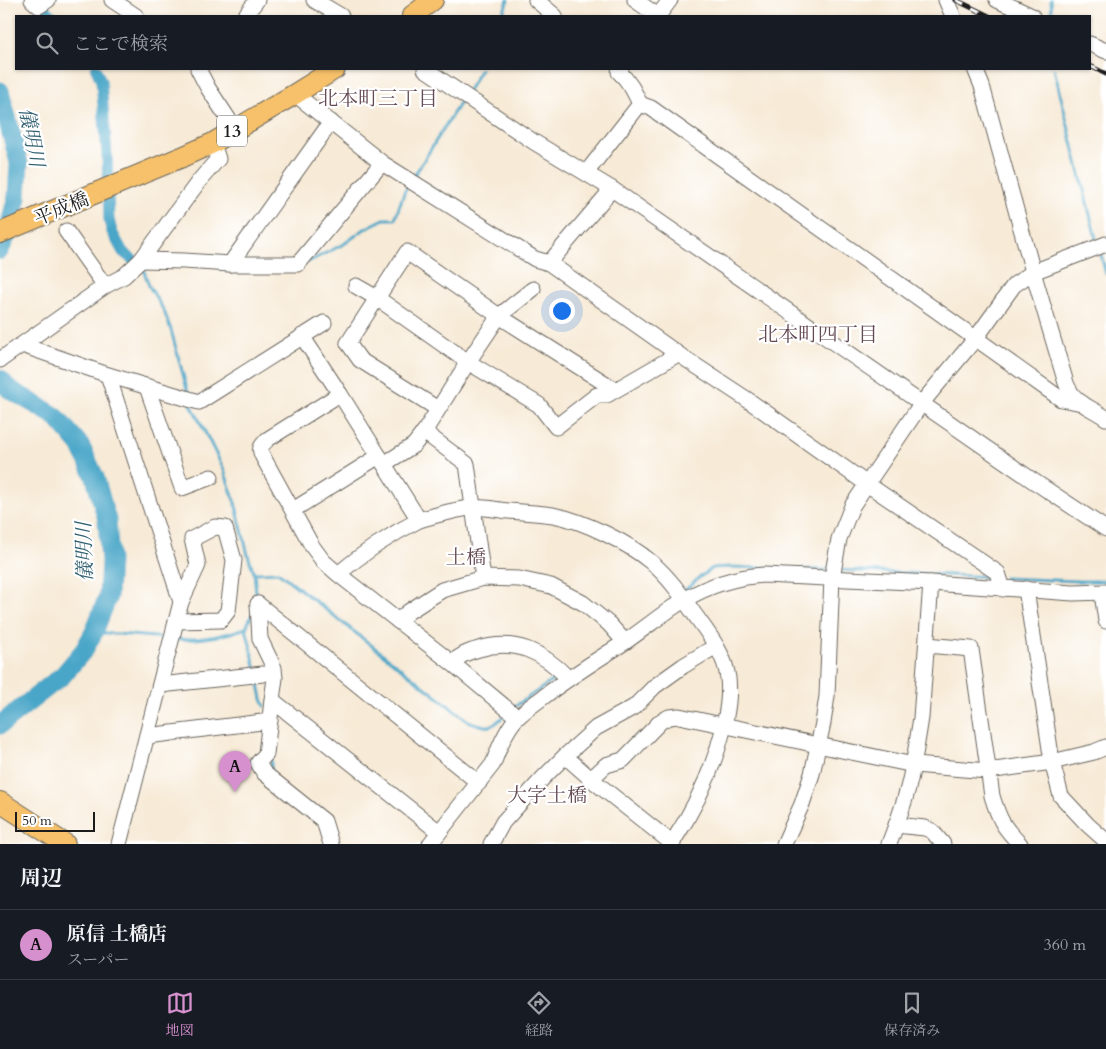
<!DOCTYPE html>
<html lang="ja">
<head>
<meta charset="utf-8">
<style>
  body { margin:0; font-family:Cardo,"Noto Serif JP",serif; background:#242831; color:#f1f3f6 }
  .scale { position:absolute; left:15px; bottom:12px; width:80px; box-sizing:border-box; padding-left:5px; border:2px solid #1c1c1c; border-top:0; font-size:14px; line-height:18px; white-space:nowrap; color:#1c1c1c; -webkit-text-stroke:4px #fff; paint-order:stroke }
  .you { position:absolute; left:561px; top:310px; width:18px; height:18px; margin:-12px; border:4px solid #fff; border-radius:50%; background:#1a73e8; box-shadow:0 0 0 8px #1a73e833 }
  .badge { display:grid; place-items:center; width:32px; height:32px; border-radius:50%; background:#d690ce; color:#111; font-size:16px; font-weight:700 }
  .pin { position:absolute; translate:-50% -41px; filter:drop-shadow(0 1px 2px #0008) }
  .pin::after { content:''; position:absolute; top:26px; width:18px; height:15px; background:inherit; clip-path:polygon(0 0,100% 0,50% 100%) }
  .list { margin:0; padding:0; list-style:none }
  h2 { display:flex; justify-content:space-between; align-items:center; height:65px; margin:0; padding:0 20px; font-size:21px }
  h2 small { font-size:16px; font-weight:400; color:#9ea1a6 }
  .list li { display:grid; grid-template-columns:32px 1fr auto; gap:15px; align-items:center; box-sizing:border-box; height:70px; padding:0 20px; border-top:1px solid #363941 }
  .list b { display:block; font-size:19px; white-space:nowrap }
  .list p { margin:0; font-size:16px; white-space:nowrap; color:#9ea1a6 }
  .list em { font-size:16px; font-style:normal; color:#9ea1a6 }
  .icon { flex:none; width:28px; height:28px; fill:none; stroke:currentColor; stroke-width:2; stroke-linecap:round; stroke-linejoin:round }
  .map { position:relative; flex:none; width:1106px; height:844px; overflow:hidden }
  .search { position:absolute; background:#171b24; box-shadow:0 1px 4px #0004; left:15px; right:15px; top:15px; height:55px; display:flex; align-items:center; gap:12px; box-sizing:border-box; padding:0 18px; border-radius:0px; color:#9ea1a6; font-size:19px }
  .sheet { height:135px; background:#171b24 }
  nav { display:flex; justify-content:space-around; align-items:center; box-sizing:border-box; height:70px; border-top:1px solid #363941; background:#171b24; font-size:14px; color:#9ea1a6 }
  nav a { display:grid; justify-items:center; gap:2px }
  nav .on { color:#d690ce }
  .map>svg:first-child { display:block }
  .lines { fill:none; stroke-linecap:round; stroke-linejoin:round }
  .stream { stroke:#4aa6c8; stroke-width:3 }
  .canal { stroke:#4aa6c8; stroke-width:11 }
  .river { stroke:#4aa6c8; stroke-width:19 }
  .minor-casing { stroke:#69645d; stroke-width:17 }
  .major-casing { stroke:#69645d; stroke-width:22 }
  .minor { stroke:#fff; stroke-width:15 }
  .major { stroke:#f6c16b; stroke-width:20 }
  .rail-casing { stroke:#1c1c1c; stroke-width:5 }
  .rail { stroke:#fff; stroke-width:3; stroke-dasharray:9; stroke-linecap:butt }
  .labels { text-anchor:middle; stroke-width:4.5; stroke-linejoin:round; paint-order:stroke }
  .shield { fill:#fff; stroke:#606060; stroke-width:1 }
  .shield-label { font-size:18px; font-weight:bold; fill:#1c1c1c }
  .street-label { font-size:19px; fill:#1c1c1c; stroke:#fff }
  .neighbourhood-label { font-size:20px; fill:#644a53; stroke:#fff }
  .water-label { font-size:20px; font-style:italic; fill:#336172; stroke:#fff }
</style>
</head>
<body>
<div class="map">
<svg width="1106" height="844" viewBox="0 0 1106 844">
  <rect width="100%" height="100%" fill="#fff"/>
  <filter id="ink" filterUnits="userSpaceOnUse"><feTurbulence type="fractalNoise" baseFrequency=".02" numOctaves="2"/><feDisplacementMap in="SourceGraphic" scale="10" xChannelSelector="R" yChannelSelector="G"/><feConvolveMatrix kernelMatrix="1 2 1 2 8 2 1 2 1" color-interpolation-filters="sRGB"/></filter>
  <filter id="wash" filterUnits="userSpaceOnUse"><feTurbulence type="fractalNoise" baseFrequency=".0096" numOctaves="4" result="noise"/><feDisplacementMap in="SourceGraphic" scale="20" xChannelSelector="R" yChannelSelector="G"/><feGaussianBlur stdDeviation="1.12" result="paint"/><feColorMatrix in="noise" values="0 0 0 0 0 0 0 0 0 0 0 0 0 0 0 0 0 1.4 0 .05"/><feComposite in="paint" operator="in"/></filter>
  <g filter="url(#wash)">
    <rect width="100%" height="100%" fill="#f7ead6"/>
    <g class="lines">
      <g class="stream">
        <polyline points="1051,0 1052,16"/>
        <polyline points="502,16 508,0"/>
        <polyline points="1054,69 1097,243"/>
        <polyline points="467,92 481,69"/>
        <polyline points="414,176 462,99"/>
        <polyline points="1100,251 1106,274"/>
        <polyline points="308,262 344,244 366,228 384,219 395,219 405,190 409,184"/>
        <polyline points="141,266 143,268 149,286 164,311 171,330 188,393"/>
        <polyline points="191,404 224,470 235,502 248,555 254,573 256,592 255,600"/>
        <polyline points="837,570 993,577"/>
        <path d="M254 573 278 572 468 721C490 729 491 729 507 713"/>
        <polyline points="1004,578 1078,581 1106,581"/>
        <polyline points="683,592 700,577 713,568 730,567 828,570"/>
        <polyline points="252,614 246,628 256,670"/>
        <polyline points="94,632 167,638"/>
        <path d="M175 639C199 641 223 636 246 628"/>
        <polyline points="258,679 262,699 265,706"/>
        <polyline points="514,707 552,681"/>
        <polyline points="271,756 271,769 272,772"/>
      </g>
      <g class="canal">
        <polyline points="43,7 52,16"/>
        <polyline points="96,69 101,81 107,155 109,219 112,232 123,252 133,260"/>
      </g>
      <g class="river">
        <polyline points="0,91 19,163 17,197 7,235 0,250"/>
        <polyline points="0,379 9,389 55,416 80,445 95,477 107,520 110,561 108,596 94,632 84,650 63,675 0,725"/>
      </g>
    </g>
  </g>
  <g filter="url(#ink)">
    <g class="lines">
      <g class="minor-casing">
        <g id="minor">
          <polyline points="32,0 39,6 48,0"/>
          <polyline points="112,0 136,16"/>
          <polyline points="314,0 341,16"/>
          <polyline points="536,0 555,16"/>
          <polyline points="635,0 658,16"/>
          <polyline points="946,0 953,16"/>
          <polyline points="997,0 1032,16"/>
          <polyline points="245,16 257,0"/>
          <polyline points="658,16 670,0"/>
          <polyline points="1090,44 1106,51"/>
          <polyline points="198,69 208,88 235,129"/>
          <polyline points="425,69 534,142 612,189 1032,480 1106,529"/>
          <path d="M975 69 982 86 1033 272 1066 383C1074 404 1089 406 1106 418"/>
          <polyline points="295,94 382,163 535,259 549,263 678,354 745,398 867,484 998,573 1003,589"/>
          <polyline points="640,104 651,108 1061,399 1082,403"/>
          <path d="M586 173 640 104C634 91 629 81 619 72L621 69"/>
          <polyline points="66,231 105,286"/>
          <polyline points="141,260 184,261 230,264 298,264 382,163"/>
          <polyline points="549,263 612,189"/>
          <polyline points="230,264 331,122"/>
          <polyline points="356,286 377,298 468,362 539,405 556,427 597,395 607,395 678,354"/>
          <polyline points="302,336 340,394"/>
          <polyline points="22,345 108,375 199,402 324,323"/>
          <polyline points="0,360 105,286 124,276 141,260 199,181 218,159 213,143"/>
          <polyline points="108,375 181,602 119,844"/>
          <polyline points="147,387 182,488 211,477"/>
          <polyline points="438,409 360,360 348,343 407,252 499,316 614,389"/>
          <polyline points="424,432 468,362 499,316 533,289"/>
          <polyline points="384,464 414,445 424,432 467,464 483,578"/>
          <polyline points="293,510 379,456"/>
          <path d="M419 520C436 515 453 510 470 508 482 506 496 510 508 511 523 512 538 513 553 515 584 521 627 542 651 562 669 577 682 596 695 615 708 633 725 654 728 678 730 697 727 712 723 730 713 771 695 808 672 843"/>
          <path d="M338 574C364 552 388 536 419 520L340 394 268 439C261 446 258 448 263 457L312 546 323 561 338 574 452 663 517 717"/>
          <polyline points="1026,589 1052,762 1061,796 1088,825 1106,841"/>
          <polyline points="1102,593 1106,621"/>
          <polyline points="258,604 260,639 274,668 275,678 272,700 439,832"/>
          <polyline points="258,604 479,783"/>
          <polyline points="176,621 221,620 228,611 234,560 225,528 215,527 192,539 198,565 181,602"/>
          <polyline points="398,621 408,612 442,590 483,578 519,579 551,586 583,603 609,624 625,642"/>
          <path d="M927 645 971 649 992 796C999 819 1003 827 1020 844"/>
          <path d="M452 663C460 655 468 652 479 649 515 638 543 652 568 678"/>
          <polyline points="160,685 263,674"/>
          <polyline points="272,700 266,754 258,763 264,773 324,821 331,844"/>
          <polyline points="147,736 270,721"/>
          <polyline points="565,756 596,728 634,707 655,686 683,666 716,646"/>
          <polyline points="591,779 606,765 623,760 661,721 669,717 679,716 914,765 988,771 1052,762 1094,752 1106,747"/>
          <polyline points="896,825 925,828 932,831 943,844"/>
          <path d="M430 844 493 764C498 750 508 726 518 717 525 710 534 704 542 698 568 678 595 661 622 644 643 630 663 613 684 600 709 585 735 577 764 575L931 583 1073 593 1106 592"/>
          <polyline points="491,844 503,822 543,778 565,756 591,779 673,844"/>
          <polyline points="784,844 802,804 812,774 823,723 827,696 832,578 839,539 852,506 921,404 976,338 1014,285 1033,272 1106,244"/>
          <path d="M889 844C896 826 903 807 908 788 914 765 917 742 921 718L931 583"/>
        </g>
      </g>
      <g class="major-casing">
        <g id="major">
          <polyline points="412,16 433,0"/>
          <polyline points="0,233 182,157 213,143 295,94 335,69"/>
          <polyline points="0,802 65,844"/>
        </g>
      </g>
      <use href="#minor" class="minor"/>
      <use href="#major" class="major"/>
      <g class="rail-casing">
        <g id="rail">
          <polyline points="956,0 989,16"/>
          <polyline points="1090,66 1106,74"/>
        </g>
      </g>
      <use href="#rail" class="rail"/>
    </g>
  </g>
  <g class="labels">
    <rect class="shield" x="217" y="115.5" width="30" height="31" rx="4"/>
    <g class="shield-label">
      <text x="232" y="137">13</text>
    </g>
    <g class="street-label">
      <text transform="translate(61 208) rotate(-22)" y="7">平成橋</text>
    </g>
    <g class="neighbourhood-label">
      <text x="378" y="105">北本町三丁目</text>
      <text x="818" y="341">北本町四丁目</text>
      <text x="466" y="564">土橋</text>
      <text x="547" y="802">大字土橋</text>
    </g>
    <g class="water-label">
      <text transform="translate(32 137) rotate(79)" y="7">儀明川</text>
      <text transform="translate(84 552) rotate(-92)" y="7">儀明川</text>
    </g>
  </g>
</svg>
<div class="scale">50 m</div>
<div class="you"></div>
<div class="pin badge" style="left:235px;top:792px">A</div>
<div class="search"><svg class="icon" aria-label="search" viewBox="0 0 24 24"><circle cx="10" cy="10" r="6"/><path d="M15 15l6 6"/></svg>ここで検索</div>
</div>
<section class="sheet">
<h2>周辺<small></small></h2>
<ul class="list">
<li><span class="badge">A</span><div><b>原信 土橋店</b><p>スーパー</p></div><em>360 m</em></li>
</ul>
</section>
<nav>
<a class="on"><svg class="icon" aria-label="map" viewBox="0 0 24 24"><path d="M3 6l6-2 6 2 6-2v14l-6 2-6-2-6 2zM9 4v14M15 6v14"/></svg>地図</a>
<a><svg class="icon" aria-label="directions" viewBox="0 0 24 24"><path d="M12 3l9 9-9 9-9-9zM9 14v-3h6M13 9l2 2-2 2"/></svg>経路</a>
<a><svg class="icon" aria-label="saved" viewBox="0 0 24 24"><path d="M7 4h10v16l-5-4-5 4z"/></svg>保存済み</a>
</nav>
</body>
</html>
